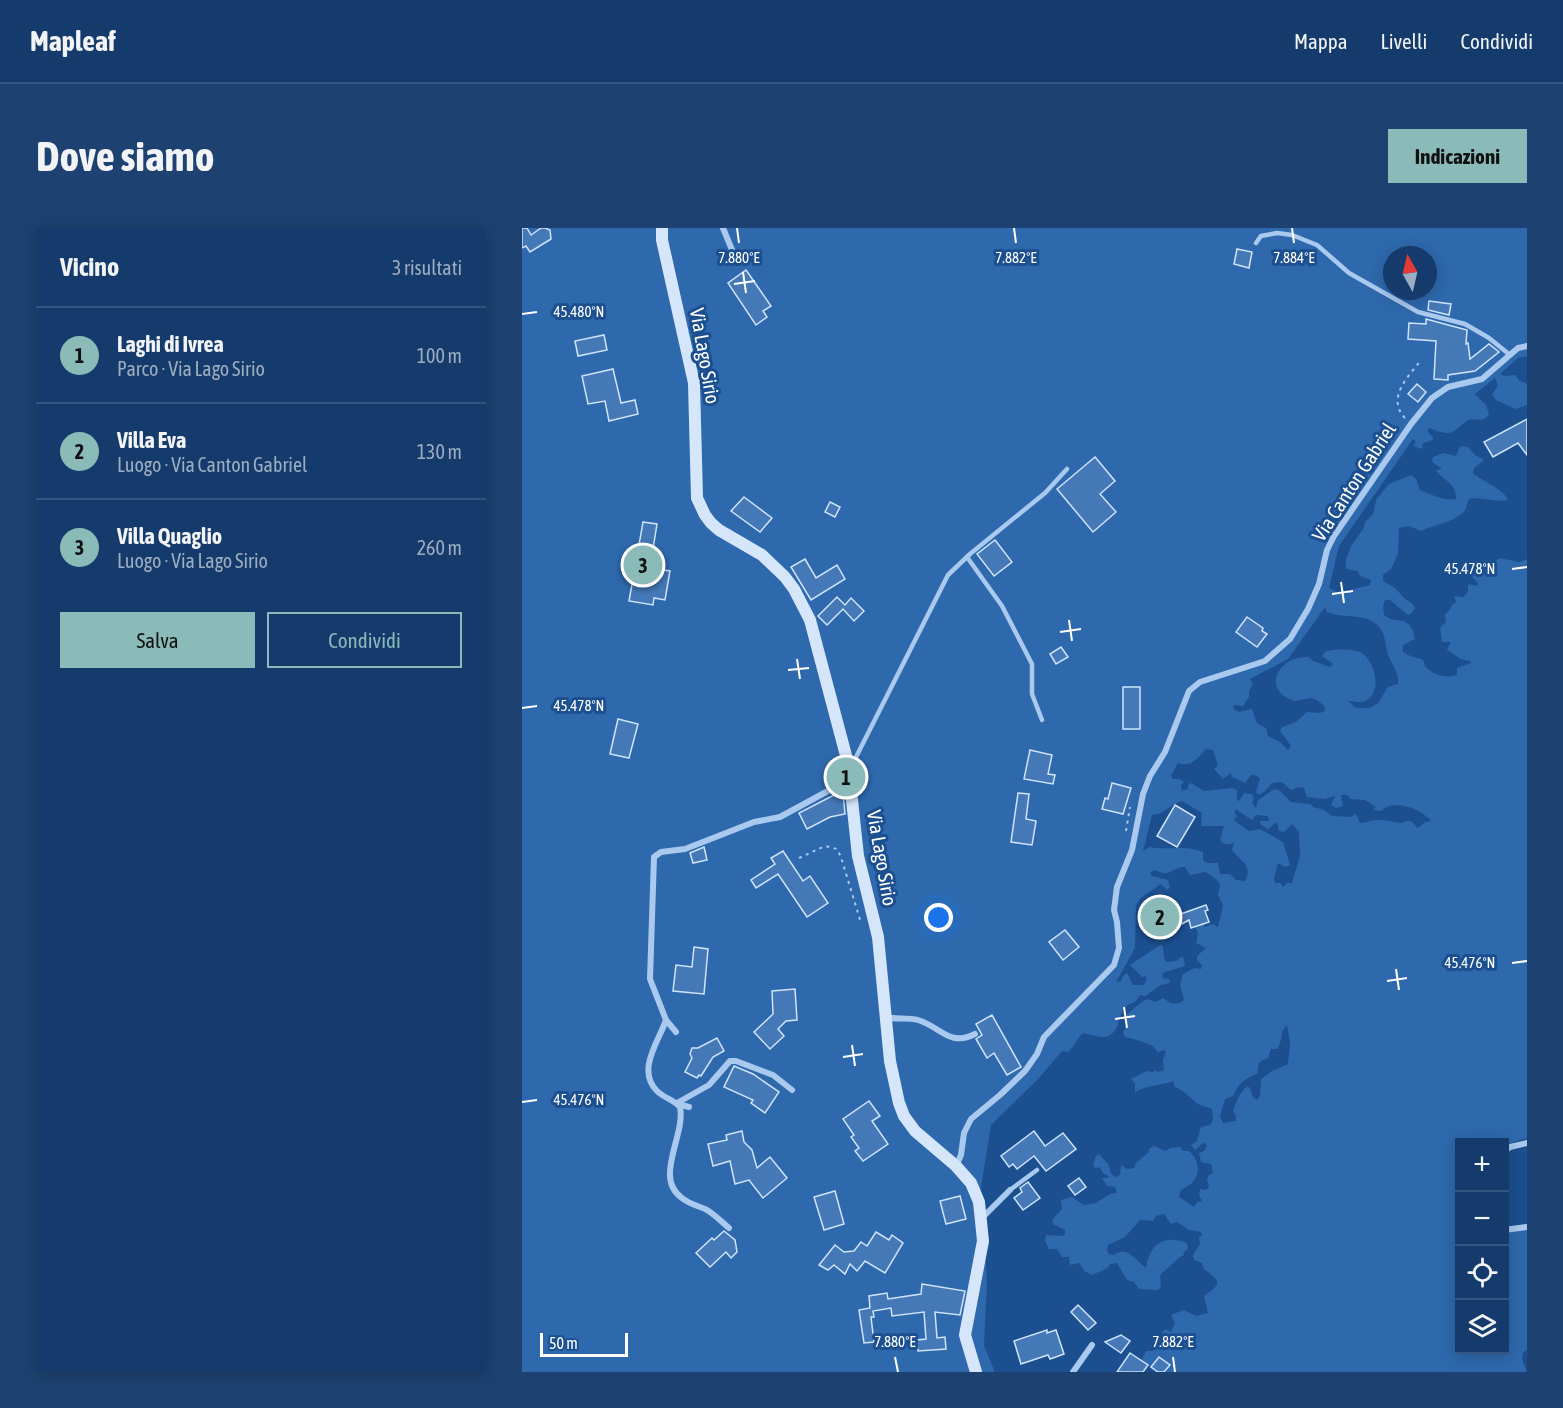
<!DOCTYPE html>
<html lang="it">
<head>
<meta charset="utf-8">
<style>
  body { margin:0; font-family:"Asap Condensed",sans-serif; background:#1d4271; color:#f1f3f6 }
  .controls { position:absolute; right:18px; bottom:18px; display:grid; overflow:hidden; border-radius:0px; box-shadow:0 3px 15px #0003 }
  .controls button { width:54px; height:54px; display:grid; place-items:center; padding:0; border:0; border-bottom:2px solid #33557e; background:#143b6b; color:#f1f3f6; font:30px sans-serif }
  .compass { position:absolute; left:861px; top:18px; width:54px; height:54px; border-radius:50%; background:#143b6b; box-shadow:0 3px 15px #0003; rotate:352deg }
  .scale { position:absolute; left:18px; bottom:15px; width:88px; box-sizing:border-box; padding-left:6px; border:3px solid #fff; border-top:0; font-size:16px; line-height:21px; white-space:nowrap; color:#fff; -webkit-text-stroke:4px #1b4f8f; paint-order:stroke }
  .you { position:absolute; left:417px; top:690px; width:21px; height:21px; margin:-15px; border:4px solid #fff; border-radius:50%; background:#1a73e8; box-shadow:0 0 0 9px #1a73e833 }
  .badge { display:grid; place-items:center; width:39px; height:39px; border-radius:50%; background:#8bbbb9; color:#111; font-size:20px; font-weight:700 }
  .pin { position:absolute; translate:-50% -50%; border:3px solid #fff; box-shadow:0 2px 6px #0006 }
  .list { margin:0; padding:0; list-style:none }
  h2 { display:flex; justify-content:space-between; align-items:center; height:78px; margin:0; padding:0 24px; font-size:26px }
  h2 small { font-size:20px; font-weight:400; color:#9dadc1 }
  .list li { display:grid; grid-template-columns:39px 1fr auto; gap:18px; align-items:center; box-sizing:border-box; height:96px; padding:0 24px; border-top:2px solid #33557e }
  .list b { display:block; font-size:22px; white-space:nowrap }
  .list p { margin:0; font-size:20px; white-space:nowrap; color:#9dadc1 }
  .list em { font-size:20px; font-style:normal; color:#9dadc1 }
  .actions { display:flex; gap:12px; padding:18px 24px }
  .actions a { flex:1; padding:14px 0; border:2px solid #8bbbb9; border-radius:0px; text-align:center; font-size:21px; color:#8bbbb9 }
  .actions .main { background:#8bbbb9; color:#111 }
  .icon { flex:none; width:33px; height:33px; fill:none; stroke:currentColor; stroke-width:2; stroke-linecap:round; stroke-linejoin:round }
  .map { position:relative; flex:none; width:1005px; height:1144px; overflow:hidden; border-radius:0px }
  header { display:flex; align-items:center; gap:36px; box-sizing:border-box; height:84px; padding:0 30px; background:#143b6b; border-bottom:2px solid #33557e }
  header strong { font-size:28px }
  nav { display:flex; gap:33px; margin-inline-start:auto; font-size:21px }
  .intro { display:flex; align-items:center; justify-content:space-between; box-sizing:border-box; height:144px; padding:0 36px }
  h1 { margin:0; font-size:42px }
  .button { padding:15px 27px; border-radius:0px; background:#8bbbb9; color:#111; font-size:21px; font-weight:700 }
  main { display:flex; gap:36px; padding:0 36px }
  aside { flex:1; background:#143b6b; border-radius:0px; box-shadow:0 3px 15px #0003 }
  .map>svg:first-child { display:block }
  .green { fill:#2e69ad; fill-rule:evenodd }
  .building { fill:#4478b7; stroke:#cfe3fa; stroke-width:1.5 }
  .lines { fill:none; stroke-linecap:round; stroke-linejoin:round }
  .path { stroke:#a9c9ee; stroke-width:2; stroke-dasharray:3 4.5; stroke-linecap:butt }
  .lane { stroke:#a9c9ee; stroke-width:4.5 }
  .street { stroke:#a9c9ee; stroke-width:6 }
  .secondary { stroke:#d6e6fa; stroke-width:12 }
  .ticks { fill:none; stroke:#fff; stroke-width:2 }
  .labels { text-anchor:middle; stroke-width:6; stroke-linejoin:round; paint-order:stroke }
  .street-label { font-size:20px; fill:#fff; stroke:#1b4f8f }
  .ticks-label { font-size:15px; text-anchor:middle; fill:#fff; stroke:#1b4f8f; stroke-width:6; stroke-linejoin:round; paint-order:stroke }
</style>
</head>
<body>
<header>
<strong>Mapleaf</strong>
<nav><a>Mappa</a><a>Livelli</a><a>Condividi</a></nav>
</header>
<div class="intro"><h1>Dove siamo</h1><a class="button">Indicazioni</a></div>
<main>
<aside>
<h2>Vicino<small>3 risultati</small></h2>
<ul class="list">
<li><span class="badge">1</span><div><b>Laghi di Ivrea</b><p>Parco · Via Lago Sirio</p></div><em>100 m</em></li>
<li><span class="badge">2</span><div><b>Villa Eva</b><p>Luogo · Via Canton Gabriel</p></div><em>130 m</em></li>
<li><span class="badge">3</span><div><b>Villa Quaglio</b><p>Luogo · Via Lago Sirio</p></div><em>260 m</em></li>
</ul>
<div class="actions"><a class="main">Salva</a><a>Condividi</a></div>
</aside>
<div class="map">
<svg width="1005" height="1144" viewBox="0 0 1005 1144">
  <rect width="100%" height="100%" fill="#1b4f8f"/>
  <path class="green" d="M0 0H1005V128L996 130 978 146 983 148 993 147 998 153 1005 156V177L994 181 974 172 970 166 976 158 973 150 953 166 964 177 967 186C960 197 954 188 945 193 937 197 935 205 924 205 918 205 912 201 906 200V204L911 209V212L901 215 900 221 891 218 894 214 891 211 817 318 807 360 819 366H825L829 362 848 357 849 352 838 348 836 343 824 341V332L829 318 841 301 843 294 851 286 854 272 867 256 889 247 894 251 898 262C911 267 920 273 934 271 935 255 921 253 914 242L920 241 910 234 911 229 921 225 934 228 937 220 940 218 946 219 953 227 962 232 952 240 951 245C961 254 982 261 986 272 973 275 961 268 947 271 945 274 945 278 944 281 935 294 911 297 899 303L887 298 877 300 876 326 869 341 861 347V353C873 360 872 358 881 369 886 374 890 373 893 380L890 385 886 387 868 372H863L861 379 862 387C875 398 888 384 893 411L881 417V424L886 427 901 432 903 438C911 447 923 451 935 447V440L949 435 948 433 939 431 925 422 929 414H920L918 400 924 394 923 386 928 382 929 378 934 374 932 368 942 369 946 363V356L955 358 956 355 951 350 950 344 955 345V340L958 338 962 339 964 332 971 335 977 330 997 334 1005 331V910L983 917 982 914H938V1122H982L983 1005 1005 1002V1122L1001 1124 1000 1131 1005 1144H635L619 1133 624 1123H631L634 1112H638L641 1103 644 1101 649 1104 653 1095 649 1087 662 1082 674 1088 686 1085 682 1068C699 1056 700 1054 682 1041L680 1035 672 1032 671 1027 678 1016 677 1009 680 1008 679 1004 667 1002 655 994 649 996 642 986 634 988 631 993 618 992 603 1009 586 1017 585 1022 587 1026 592 1027C606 1017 614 1033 624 1040 628 1017 640 1006 665 1015L666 1021 663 1023 661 1028H659L638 1047 639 1059 636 1062 617 1061 612 1054 605 1052 595 1035 588 1036 586 1040 570 1047 562 1043 558 1035 548 1037 547 1029H540L535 1021H527L523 1013 524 1007 541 1008 543 1006V1002L531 996 530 992 540 981 539 972 550 969 562 977 574 975 588 966 595 965 593 959 585 958 580 950H586L587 948 581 945 578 939 574 940 571 937 574 928 577 926 586 936 590 947 594 949 598 947 599 937 605 941 612 940 614 935 626 925 627 921 632 918 643 923 649 920 658 919 661 923H667C676 931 680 945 670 955 663 961 658 959 657 969L672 979 675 974H679L680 972 677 968 678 961 684 962 687 959 685 951 687 947 691 945 689 936 679 934 677 925 682 923 685 918 682 914 673 922 669 917 675 913 679 899 688 897 691 892 690 881C687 879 683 879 680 878 670 873 664 863 653 859L651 853C639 858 625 857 613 864V855L609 851 625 843 631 844 633 842 636 844 642 842 641 832 644 823 640 822 636 825 631 818C624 815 610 810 603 809L601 804 605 797V786L621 773 625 771 634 774 641 770C648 776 655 778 662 772L658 757 661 746 672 740 679 741 680 737 675 732V728L684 720 674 715 676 705 673 698 682 696 683 699 691 696 696 699 701 677 696 667 698 657 695 652 684 644 668 647 663 639C654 638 650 646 641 645 638 644 635 643 632 642L628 645 630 648 646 652 648 660 645 662 639 656 619 670 614 677 613 720 594 754 599 753 601 748 605 745 611 757H621L624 754V748L620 749 608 737 638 717 641 718 642 730 644 734 654 733 661 728 663 738 640 745 641 750 647 751 648 755 639 757 623 768 618 767 614 773 602 779C599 784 599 788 597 793 591 815 577 809 561 805 554 811 553 818 546 824L540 823 517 850 469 897 459 959 465 1053 462 1118 473 1144H0ZM870 27H906V63H870ZM803 379 805 384C823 392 850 382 861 405 864 413 864 422 867 429 871 439 877 444 876 456L866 459 856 475 848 480H834L826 473C833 473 838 476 845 472 860 463 853 435 841 426 834 420 813 421 804 423L800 428 811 436 808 439 791 433 787 429C756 427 738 463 773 473 789 471 790 466 803 479V483L798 485 785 484 774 494 760 499 758 503 769 518 766 522 758 514 746 508 744 500 735 495 730 481 717 484 713 482 711 479 712 477 721 478 727 469V464L731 455 728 451 766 431ZM684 521 691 522 696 537 692 541 701 551 709 545 710 549 723 555 730 546 738 550 734 564 737 567 742 564 750 555 760 554 769 562 776 559 782 560 785 569 802 571 813 568 809 577 814 580 821 578 819 567H825L829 571 843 572 854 579 851 582 859 583C871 570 900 581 909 593L903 594 896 600 889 593H883L881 595C876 595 858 591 854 592 848 592 845 595 838 595L834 586 828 589 810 588 802 582 791 579 788 576 769 574 757 562 752 561 736 572 734 580 730 575 732 570 730 566 722 565 717 573 715 572V562L710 560 682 563 669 555 666 557V561L660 563 659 557 662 554 658 551H651L649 548 656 535C670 540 676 529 684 521ZM660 573 680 585 679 598H702L698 612C703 618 706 616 712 615L710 622C718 633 732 638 723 653L714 652 708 646H698L696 635H685L681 632V624C662 616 647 623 628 619L621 623 630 587C642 587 648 576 660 573ZM713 581 730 592 734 587 746 588 747 593H738L739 597 746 601 755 594 757 603 762 604 770 596 777 604 778 628 770 655H765L761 659 758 655H753L752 651 756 635 763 639 768 637 761 614 738 601 727 603 713 593 712 590 716 589 713 585ZM765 797 768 815 766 836 750 843 739 851 738 868 735 872 731 869 728 860 725 858C717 866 715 872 711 883L714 888V893L701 895 698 888 703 871 711 868C717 855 722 851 735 846 738 835 733 835 746 830L749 821H755C761 814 757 805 765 797Z"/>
  <g class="building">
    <polygon points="0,0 5,0 9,7 19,0 23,0 28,2 29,11 8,24 4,18 0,20"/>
    <polygon points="715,21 730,24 727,40 712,36"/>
    <polygon points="224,42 249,78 241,83 245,89 234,97 206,55"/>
    <polygon points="907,73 929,76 927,87 906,82"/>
    <polygon points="904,91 945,102 944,116 946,115 948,131 967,116 977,124 953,143 926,147 926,152 912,151 914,113 886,111 887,95 904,96"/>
    <polygon points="82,107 85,122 56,128 53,113"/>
    <polygon points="91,141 99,175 113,172 116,186 87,193 83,173 66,176 60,148"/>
    <polygon points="895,156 904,164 896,174 886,166"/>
    <polygon points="1005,191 1005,227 996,215 971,229 962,214"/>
    <polygon points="573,229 593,253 578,266 594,284 571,304 535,261"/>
    <polygon points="222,269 250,290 238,304 209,283"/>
    <polygon points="308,274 318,279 313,289 303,284"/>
    <polygon points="121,294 135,296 128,340 148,343 143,372 132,370 131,377 107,373"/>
    <polygon points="473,312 490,334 472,348 455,326"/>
    <polygon points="283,331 294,350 315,337 323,351 289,372 269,339"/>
    <polygon points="315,369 323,377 329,370 342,383 332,393 321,381 305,397 296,388"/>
    <polygon points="725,389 741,400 740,403 745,406 735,419 714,404"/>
    <polygon points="539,419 546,429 534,436 528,426"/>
    <rect x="601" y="459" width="17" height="42"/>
    <polygon points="96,491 116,496 107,530 88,526"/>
    <polygon points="508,522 530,527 526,546 533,547 531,556 502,551"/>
    <polygon points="590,555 609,560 601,586 580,581 583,570 586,571"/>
    <polygon points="321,565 323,586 308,589 285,601 277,585 312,567"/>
    <polygon points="496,565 507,566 504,591 514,593 510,617 489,614"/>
    <polygon points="653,577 673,589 655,619 635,608"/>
    <polygon points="182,619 185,632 171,635 168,625"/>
    <polygon points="261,623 281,653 288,648 306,675 285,689 256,646 234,660 229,652 253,636 249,630"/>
    <polygon points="642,668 658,693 646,702 645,700 636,705 621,682"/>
    <polygon points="684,677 686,682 683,683 687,694 669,700 667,692 660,696 656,687"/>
    <polygon points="543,702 557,719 541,732 527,714"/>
    <polygon points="172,719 186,721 182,766 151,763 154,737 170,739"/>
    <polygon points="273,761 275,792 264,793 256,801 262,808 248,821 232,804 251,786 250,763"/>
    <polygon points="470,787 499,839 485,847 472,825 465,830 454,811 460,807 454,796"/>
    <polygon points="195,810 202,823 191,829 179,848 177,847 175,850 163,844 170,830 168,826 170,820 176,820"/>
    <polygon points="212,838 231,846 257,864 243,885 229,875 231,872 202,859"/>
    <polygon points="347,873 358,888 350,893 366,916 341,933 333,923 337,920 329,909 332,907 321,891"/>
    <polygon points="220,903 222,914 230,922 235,940 248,929 265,950 241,970 227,952 213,956 208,933 191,938 186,916 205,912 204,907"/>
    <polygon points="512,903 523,918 541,905 554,921 524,943 512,928 495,941 491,936 487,939 479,928"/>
    <polygon points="557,950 564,959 553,967 546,958"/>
    <polygon points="506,954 518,970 501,982 492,970 500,964 498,960"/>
    <polygon points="313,963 322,996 302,1002 292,969"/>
    <polygon points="438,968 444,991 424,996 418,973"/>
    <polygon points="202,1003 213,1012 215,1024 209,1030 204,1024 188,1039 174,1025 190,1010 192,1012"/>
    <polygon points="354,1004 367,1012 370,1007 381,1015 363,1045 343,1033 335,1043 328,1036 323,1046 312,1037 306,1042 297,1037 313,1017 322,1024 332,1023 339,1014 345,1018"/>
    <polygon points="400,1056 443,1063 438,1087 413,1084 415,1110 423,1109 424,1121 396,1123 395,1112 404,1111 402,1084 370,1088 369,1080 351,1083 352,1089 349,1089 352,1114 342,1115 337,1082 348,1080 347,1068 365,1065 366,1071 399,1066"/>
    <polygon points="556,1077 574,1095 566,1102 549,1084"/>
    <polygon points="525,1102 525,1105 534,1102 542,1126 528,1131 526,1127 499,1136 492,1113"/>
    <polygon points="599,1107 608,1113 599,1125 583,1114"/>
    <polygon points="608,1125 626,1137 621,1144 595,1144"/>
    <polygon points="637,1129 648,1137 642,1144 636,1144 629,1139"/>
  </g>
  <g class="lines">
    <g class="path">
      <path d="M883 190C864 170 886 149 899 132"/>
      <polyline points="604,603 608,579"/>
      <polyline points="277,630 303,618 315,621 319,629 339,695"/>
    </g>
    <g class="lane">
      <polyline points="734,15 739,8 755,5 770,7 795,17 827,45 896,84 943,96 967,110 988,127"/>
      <polyline points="445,329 480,378 510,436 510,466 520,492"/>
      <polyline points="330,537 426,347 448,326 523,265 545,241"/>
      <polyline points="488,962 515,942"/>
    </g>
    <g class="street">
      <polyline points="201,0 215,34"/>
      <path d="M363 789C374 792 386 789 396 792 419 799 427 819 453 806"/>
      <polyline points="144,792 154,804"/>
      <polyline points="155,875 187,857 208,833 214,833 251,847 270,862"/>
      <polyline points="156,876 167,879"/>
      <polyline points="982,924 988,919 1005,915"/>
      <polyline points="434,938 439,927 442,905 449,891 478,867 503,843 515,826 522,809 592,737 597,720 595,694 592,682 595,659 610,622 621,566 628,548 643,524 667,463 678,454 743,433 768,411 786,381 797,356 805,322 812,308 889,196 910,170 926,159 960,151 996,120 1005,118"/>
      <polyline points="460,990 488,962"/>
      <path d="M207 1000C200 994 193 987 185 982 177 978 167 976 160 970 131 950 164 907 158 879 152 872 142 870 135 863 114 842 137 813 144 792L128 751 132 629 139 624 163 621 232 594 258 589 328 551"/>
      <polyline points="982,1002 1005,999"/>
      <polyline points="551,1144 570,1117"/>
    </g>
    <polyline class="secondary" points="140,0 140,12 172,155 175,270 183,287 189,295 197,302 240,327 263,349 272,361 288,392 326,535 336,628 356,709 368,833 377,875 382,888 393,903 434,938 449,955 457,974 461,1013 443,1107 454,1144"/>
  </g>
  <path class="ticks" d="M215 0 217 15M492 0 494 15M770 0 772 15M221 44 224 65M212 56 233 53M0 86 15 84M990 341 1005 339M819 354 822 375M810 366 831 363M547 392 550 413M538 404 559 401M275 431 278 451M266 442 287 440M0 480 15 478M990 735 1005 733M874 741 877 762M865 753 885 750M602 779 605 800M593 791 613 788M330 817 333 838M321 829 341 826M0 874 15 872M373 1129 376 1144M651 1129 653 1144"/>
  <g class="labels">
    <g class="street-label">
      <text transform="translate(183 128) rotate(80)" y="7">Via Lago Sirio</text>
      <text transform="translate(832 254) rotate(-57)" y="7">Via Canton Gabriel</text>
      <text transform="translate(360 630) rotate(80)" y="7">Via Lago Sirio</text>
    </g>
  </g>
  <g class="ticks-label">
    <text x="217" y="35">7.880°E</text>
    <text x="494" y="35">7.882°E</text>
    <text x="772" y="35">7.884°E</text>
    <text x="57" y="89">45.480°N</text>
    <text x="948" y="346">45.478°N</text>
    <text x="57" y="483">45.478°N</text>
    <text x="948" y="740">45.476°N</text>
    <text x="57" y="877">45.476°N</text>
    <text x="373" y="1119">7.880°E</text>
    <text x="651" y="1119">7.882°E</text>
  </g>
</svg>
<div class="controls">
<button>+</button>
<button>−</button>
<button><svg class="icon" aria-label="locate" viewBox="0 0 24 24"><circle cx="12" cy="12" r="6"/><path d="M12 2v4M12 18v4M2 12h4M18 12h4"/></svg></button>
<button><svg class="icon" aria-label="layers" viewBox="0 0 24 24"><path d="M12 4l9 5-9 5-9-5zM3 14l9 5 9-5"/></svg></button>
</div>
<svg class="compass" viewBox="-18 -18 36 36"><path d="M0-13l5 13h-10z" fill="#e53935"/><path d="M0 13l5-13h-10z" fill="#9dadc1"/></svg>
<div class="scale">50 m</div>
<div class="you"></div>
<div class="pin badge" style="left:324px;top:549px">1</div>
<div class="pin badge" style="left:638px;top:689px">2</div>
<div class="pin badge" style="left:121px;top:337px">3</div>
</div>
</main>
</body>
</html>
